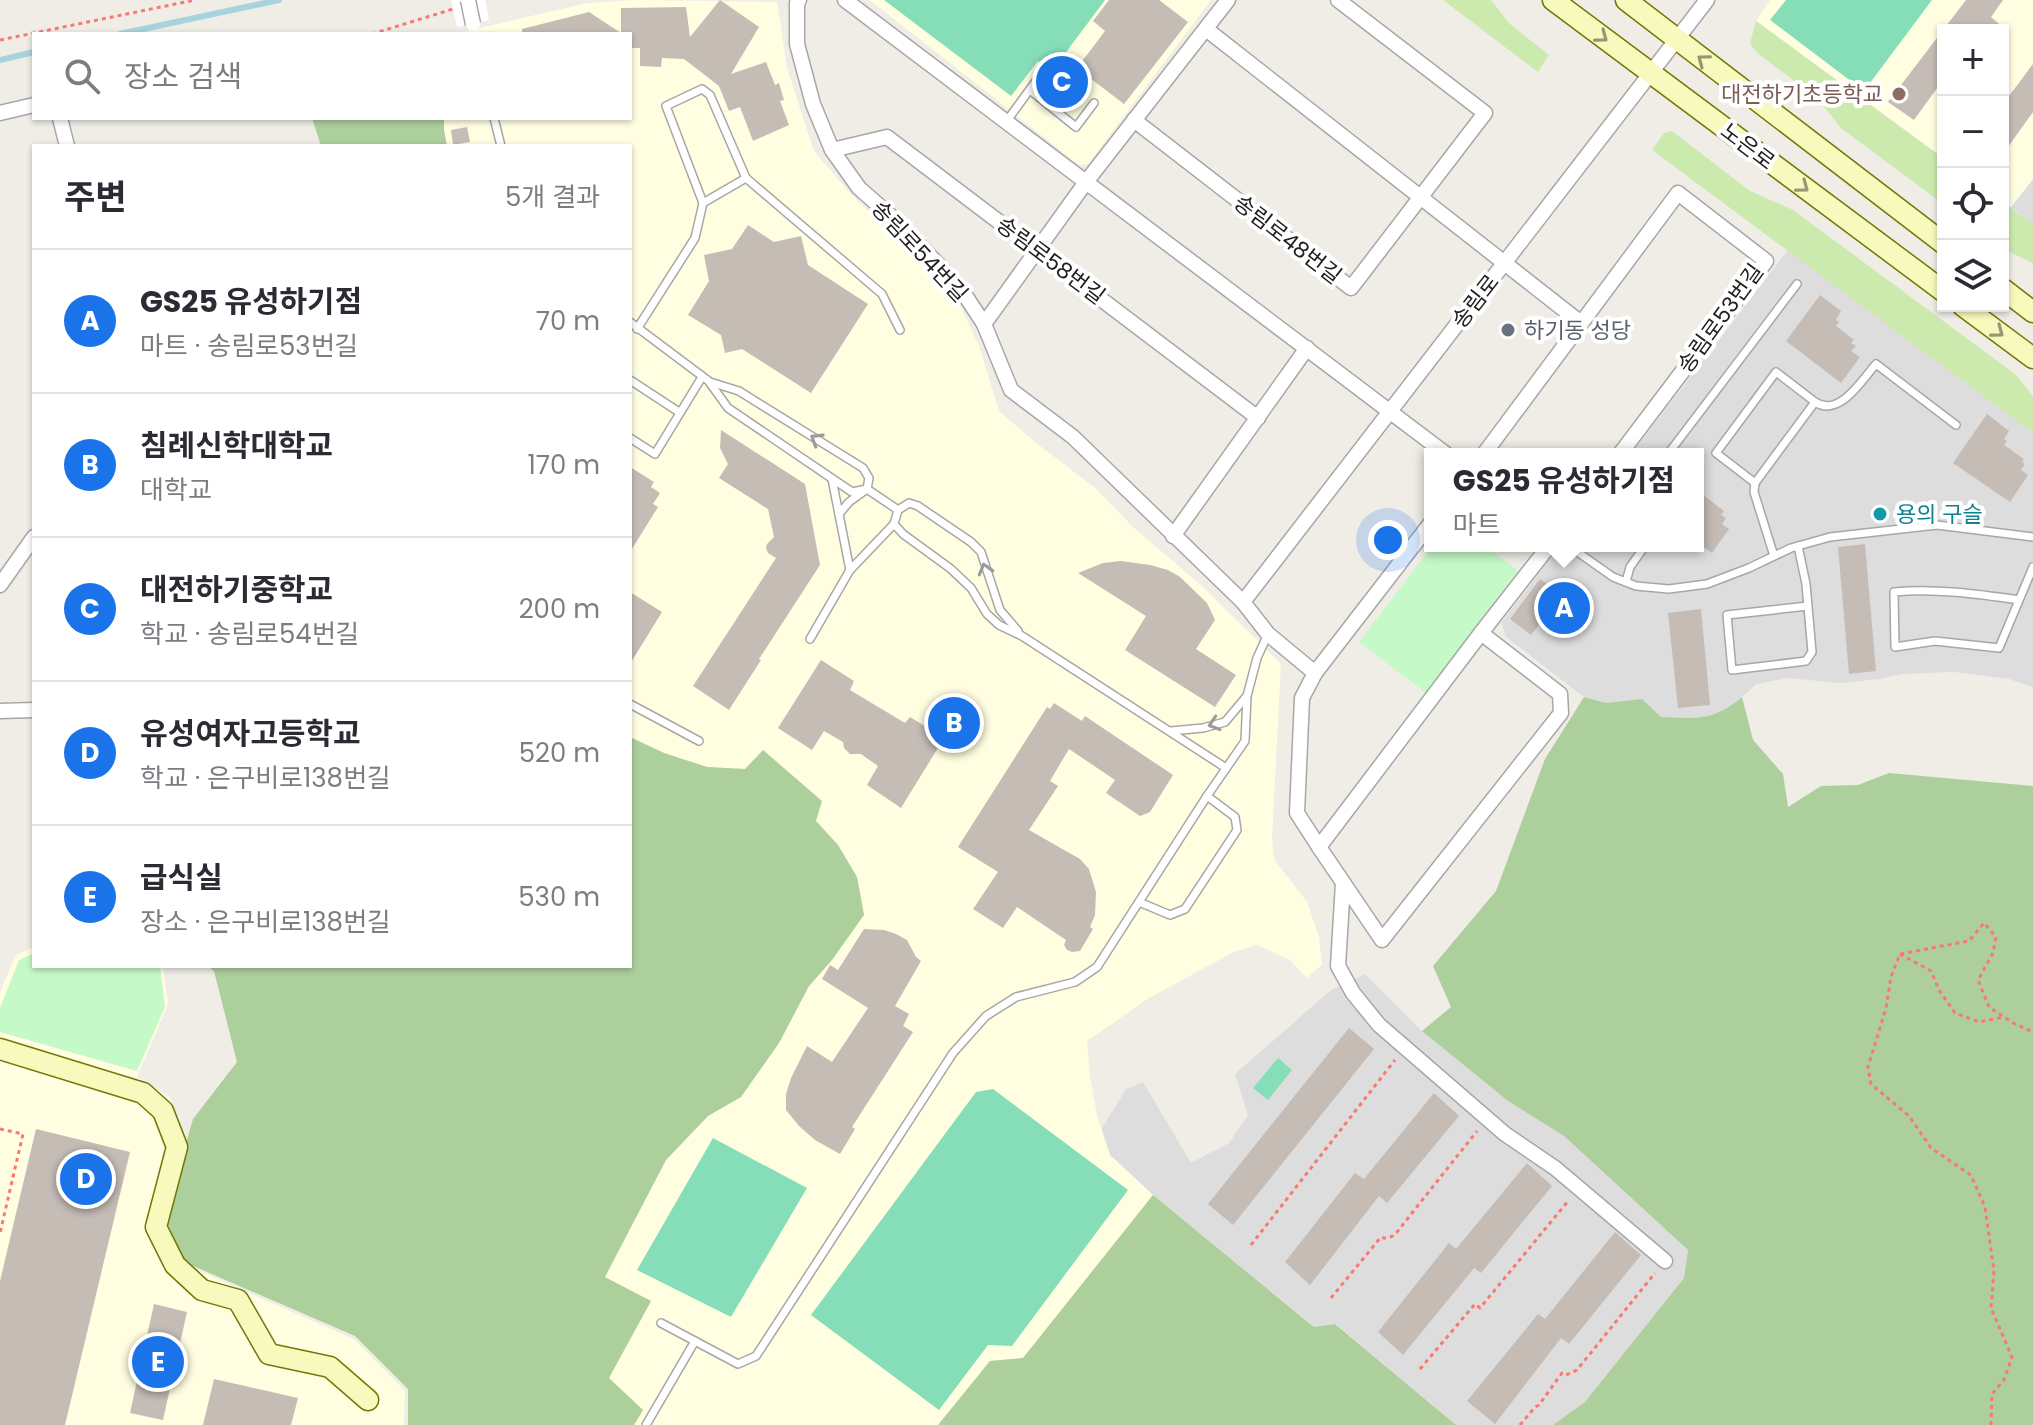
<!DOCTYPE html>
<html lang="ko">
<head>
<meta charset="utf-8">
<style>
  body { margin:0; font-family:Poppins,"Noto Sans KR",sans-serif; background:#f2f2f3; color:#2b2b33 }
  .controls { position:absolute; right:24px; top:24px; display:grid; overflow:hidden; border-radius:0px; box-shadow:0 2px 6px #0004 }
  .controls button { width:72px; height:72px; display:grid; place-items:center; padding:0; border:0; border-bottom:2px solid #e1e1e2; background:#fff; color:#2b2b33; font:40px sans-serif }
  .you { position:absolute; left:1388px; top:540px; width:28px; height:28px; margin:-20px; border:6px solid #fff; border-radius:50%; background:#1a73e8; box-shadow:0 0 0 12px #1a73e833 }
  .badge { display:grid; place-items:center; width:52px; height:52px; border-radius:50%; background:#1a73e8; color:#fff; font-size:26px; font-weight:700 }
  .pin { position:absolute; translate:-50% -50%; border:4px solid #fff; box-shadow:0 2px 8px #0006 }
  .popup { position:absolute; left:1424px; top:448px; width:280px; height:104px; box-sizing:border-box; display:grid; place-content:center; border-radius:0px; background:#fff; filter:drop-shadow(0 2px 6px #0005); font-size:26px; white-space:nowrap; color:#7c7c81 }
  .popup b { font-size:30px; color:#2b2b33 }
  .popup::after { content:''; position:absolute; left:50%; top:100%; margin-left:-16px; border:16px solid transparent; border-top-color:#fff }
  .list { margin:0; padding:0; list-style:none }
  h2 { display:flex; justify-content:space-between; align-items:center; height:104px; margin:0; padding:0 32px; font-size:34px }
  h2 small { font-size:26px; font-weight:400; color:#7c7c81 }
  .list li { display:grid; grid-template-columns:52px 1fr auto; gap:24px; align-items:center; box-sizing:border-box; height:144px; padding:0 32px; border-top:2px solid #e1e1e2 }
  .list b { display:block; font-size:30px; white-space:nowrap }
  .list p { margin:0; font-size:26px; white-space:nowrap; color:#7c7c81 }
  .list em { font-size:26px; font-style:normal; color:#7c7c81 }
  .icon { flex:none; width:44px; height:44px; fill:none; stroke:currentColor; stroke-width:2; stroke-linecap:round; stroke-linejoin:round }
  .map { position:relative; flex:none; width:2033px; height:1425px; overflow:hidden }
  .search { position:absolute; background:#fff; box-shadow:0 2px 6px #0004; left:32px; top:32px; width:600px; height:88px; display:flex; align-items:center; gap:20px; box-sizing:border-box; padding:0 28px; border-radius:0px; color:#7c7c81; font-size:30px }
  .panel { position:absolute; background:#fff; box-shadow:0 2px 6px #0004; left:32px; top:144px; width:600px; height:824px; border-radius:0px }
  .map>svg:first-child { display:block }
  .residential { fill:#dedddd }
  .education { fill:#fffee1 }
  .grass { fill:#cdeaae }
  .forest { fill:#adcf9c }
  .park { fill:#c5f9c7 }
  .pitch { fill:#86deb9 }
  .pier { fill:#fff }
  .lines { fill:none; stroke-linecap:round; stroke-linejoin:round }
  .stream { stroke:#a8d3dd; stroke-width:6 }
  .building { fill:#c5bcb6 }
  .lane-casing { stroke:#a7a7a7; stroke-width:10 }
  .street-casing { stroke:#a7a7a7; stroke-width:17 }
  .secondary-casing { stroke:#707806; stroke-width:23 }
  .path { stroke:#f87970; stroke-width:3; stroke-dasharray:4 4; stroke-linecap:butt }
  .lane { stroke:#fff; stroke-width:7 }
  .street { stroke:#fff; stroke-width:14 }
  .secondary { stroke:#f8f9bc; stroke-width:20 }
  .street-bridge-casing { stroke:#a7a7a7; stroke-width:17; stroke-linecap:butt }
  .street-bridge { stroke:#fff; stroke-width:14 }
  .oneway { stroke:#979776 }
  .oneway2 { stroke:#9b9b9b }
  .education-dot { fill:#8d6e63; stroke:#fff; stroke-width:3 }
  .worship-dot { fill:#6b7280; stroke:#fff; stroke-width:3 }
  .culture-dot { fill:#0f9aa8; stroke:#fff; stroke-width:3 }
  .labels { text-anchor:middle; stroke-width:8; stroke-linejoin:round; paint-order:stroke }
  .education-label { font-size:22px; fill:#785e54; stroke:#fff; text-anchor:end }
  .street-label { font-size:22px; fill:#202020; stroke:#fff }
  .worship-label { font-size:22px; fill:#5b616d; stroke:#fff; text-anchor:start }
  .culture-label { font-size:22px; fill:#0d838f; stroke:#fff; text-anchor:start }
</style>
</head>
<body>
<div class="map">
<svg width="2033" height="1425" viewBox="0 0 2033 1425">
  <rect width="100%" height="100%" fill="#f0ede7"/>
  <g class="residential">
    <polygon points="2033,179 2033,224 2011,207"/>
    <polygon points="1788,250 2033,433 2033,687 2009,679 1954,672 1902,674 1879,679 1841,683 1787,678 1757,684 1732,705 1717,715 1701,718 1661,717 1641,700 1606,703 1584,697 1505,636 1502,622 1560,546 1698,546 1698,454 1631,454"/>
    <polygon points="1365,974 1422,1031 1508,1101 1564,1136 1688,1250 1684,1278 1585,1402 1553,1425 1456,1425 1336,1324 1315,1327 1153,1195 1110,1155 1101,1130 1126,1089 1143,1082 1191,1163 1229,1143 1248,1115 1235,1074 1331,990"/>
  </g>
  <g class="education">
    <polygon points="636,0 777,2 787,68 814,151 849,192 959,303 979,346 999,411 1040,446 1094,487 1132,526 1203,587 1281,664 1272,839 1274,859 1307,902 1319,937 1322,965 1307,978 1290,960 1257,945 1234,952 1149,998 1087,1041 1090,1076 1097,1115 1110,1155 1153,1195 1023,1358 990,1361 938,1425 634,1425 643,1410 608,1378 651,1302 604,1278 666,1160 708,1116 741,1097 779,1043 809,986 832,960 864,914 857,877 838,845 816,821 764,750 745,769 707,767 664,753 630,737 630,146 447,146 444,130 444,118 630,118 630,34 453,34 588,3"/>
    <polygon points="870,0 1211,0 1088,164 1079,165"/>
    <polygon points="1770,0 2033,0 2033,179 2011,207 2003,202 2003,30 1943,30 1943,158 1756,21"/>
    <polygon points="34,947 34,966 163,966 168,1004 137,1077 170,1097 183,1138 163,1219 183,1264 354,1339 405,1391 404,1425 0,1425 0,992 16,955"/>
  </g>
  <g class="grass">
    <polygon points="1443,0 1491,0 1510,24 1549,55 1538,72"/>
    <polygon points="1756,21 1943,158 1943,204 1841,128 1818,99 1756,52 1750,43"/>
    <polygon points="1672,131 1750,191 1793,210 2015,374 2033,396 2033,433 1652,150 1664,133"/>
    <polygon points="2003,202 2033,224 2033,263 2003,249"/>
  </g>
  <g class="forest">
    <polygon points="312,118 444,118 444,130 447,146 321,146"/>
    <path d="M1584 697 1606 703 1642 699 1661 717C1698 718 1712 722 1742 697L1753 740 1783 774 1788 807 1821 786 1858 785 1889 773 2033 786V1425H1553L1585 1402 1684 1278 1688 1250 1564 1136 1508 1101 1422 1031 1451 1007 1433 966 1496 891 1545 759Z"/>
    <polygon points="630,737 664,753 707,767 745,769 763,750 822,801 816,821 838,845 857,877 864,915 832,960 809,986 779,1043 741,1097 708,1116 666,1160 605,1277 651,1301 609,1378 643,1410 634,1425 408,1425 408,1389 355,1336 184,1262 165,1217 193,1119 237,1062 214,971 208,966 630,966"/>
    <polygon points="1153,1195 1314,1327 1335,1324 1456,1425 938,1425 990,1361 1023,1358"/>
  </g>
  <g class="park">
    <polygon points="1432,546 1486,546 1518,571 1426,693 1359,642"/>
    <polygon points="34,953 34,966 160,966 165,1007 137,1071 0,1032 0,1008 19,960"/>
  </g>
  <g class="pitch">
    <polygon points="884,0 1105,0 1052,71 1038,61 1011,96"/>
    <polygon points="1786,0 1932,0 1864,91 1770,20"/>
    <polygon points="1278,1058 1292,1070 1268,1100 1253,1088"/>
    <polygon points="993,1089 1128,1190 1012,1346 988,1345 939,1410 811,1315 976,1092"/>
    <polygon points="713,1138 807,1188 731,1317 637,1270"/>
  </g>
  <polygon class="pier" points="451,0 485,0 489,20 457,27"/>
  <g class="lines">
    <g class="stream">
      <polyline points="120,34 279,0"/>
      <polyline points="0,60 34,52"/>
    </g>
  </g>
  <g class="building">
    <polygon points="720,0 759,27 731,74 766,62 775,85 779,83 784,100 780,101 789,125 753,141 740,107 729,111 719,86 684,59 662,58 661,67 640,66 640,48 630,48 630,34 522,34 522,29 589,12 621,33 621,8 686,7 690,37"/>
    <polygon points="1109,0 1159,0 1188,22 1124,104 1077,68 1105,31 1093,21"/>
    <polygon points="1966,0 2003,0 1991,17 2006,30 1943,30"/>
    <polygon points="1943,30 1943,80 1914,120 1888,102"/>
    <polygon points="2033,64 2033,112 2003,154 2003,104"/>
    <polygon points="467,127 470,142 453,145 451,130"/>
    <polygon points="748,225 774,242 801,236 808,265 868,304 811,393 742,349 725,353 721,335 688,315 709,281 704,255 732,249"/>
    <polygon points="1820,295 1841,311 1836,320 1839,322 1836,326 1854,340 1851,343 1856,346 1851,351 1860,357 1841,383 1786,341"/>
    <polygon points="1987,414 2009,431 2004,439 2007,441 2004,445 2024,459 2022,462 2025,464 2021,470 2028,475 2010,502 1953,463"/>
    <polygon points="721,430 805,484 820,565 759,659 761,660 729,710 693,686 776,558 768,553 766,548 767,544 774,537 768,509 719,478 728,464 720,448"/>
    <polygon points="630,467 654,482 651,487 660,493 653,504 658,507 630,552"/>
    <polygon points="1698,491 1724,511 1721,515 1726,518 1722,524 1729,529 1712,553 1698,543"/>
    <polygon points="1865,544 1876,671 1849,674 1838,547"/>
    <polygon points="1121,561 1150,565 1168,570 1180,577 1207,603 1215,620 1196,649 1236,675 1215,707 1125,650 1146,616 1078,573 1103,563"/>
    <polygon points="1564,577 1583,592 1554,628 1543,620 1531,635 1510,619 1540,579 1554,589"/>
    <polygon points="630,592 662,612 630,664"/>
    <polygon points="1701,609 1710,705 1678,708 1668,613"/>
    <polygon points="821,660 854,681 850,690 905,723 910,717 944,738 901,808 867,785 878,766 861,754 850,754 844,748 843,742 824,731 812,750 778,728"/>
    <polygon points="1054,703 1082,721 1085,716 1173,775 1150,812 1140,816 1106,793 1115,780 1069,749 1050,781 1058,786 1029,830 1080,859 1089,869 1096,892 1095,915 1090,927 1093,929 1080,951 1072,952 1067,950 1064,945 1066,940 1017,907 1003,928 973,909 998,872 958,847 1047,707 1050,709"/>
    <polygon points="864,929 884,930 896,934 907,940 916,957 921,961 895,1006 909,1014 903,1026 913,1032 852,1127 855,1129 840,1154 815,1140 799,1126 786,1110 786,1094 791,1078 807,1046 832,1062 868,1008 822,979 830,965 838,970"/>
    <polygon points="1349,1028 1374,1049 1233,1225 1208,1204"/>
    <polygon points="1434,1093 1459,1116 1387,1203 1379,1196 1310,1285 1285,1262 1355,1173 1364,1179"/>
    <polygon points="36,1129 130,1152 65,1425 0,1425 0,1281"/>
    <polygon points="1527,1163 1552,1186 1481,1273 1474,1268 1403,1355 1378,1332 1449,1243 1456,1249"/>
    <polygon points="1615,1232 1641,1255 1569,1344 1561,1338 1495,1424 1467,1401 1538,1314 1545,1319"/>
    <polygon points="154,1304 187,1312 163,1420 130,1413"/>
    <polygon points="214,1379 298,1398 291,1425 203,1425"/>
  </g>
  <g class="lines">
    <g class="lane-casing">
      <g id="lane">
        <polyline points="1030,90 1076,127 1094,103"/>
        <polyline points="494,118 501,146"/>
        <polyline points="1006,122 1044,70"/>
        <polyline points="703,203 666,106 702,89 710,95 746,178"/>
        <polyline points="630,322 710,382 739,391 863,468 869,478 867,489 849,502 839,514"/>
        <polyline points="637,329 695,238 703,203 746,178 882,294 900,330"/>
        <polyline points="630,380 679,412"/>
        <polyline points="710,383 728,408 852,492 867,489 898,510"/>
        <polyline points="630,438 655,454 702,377"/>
        <polyline points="1668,454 1797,284"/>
        <polyline points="832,479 850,570"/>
        <polyline points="1755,483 1716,453 1776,372 1815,402"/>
        <polyline points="894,524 903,534 951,569 971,588 987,614 999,625 1022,636 1226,768"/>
        <polyline points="1569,546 1613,577 1636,586 1669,589 1707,584 1749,568 1791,548 1830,537 1937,525 2033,537"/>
        <polyline points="1798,546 1806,584 1812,652 1806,661 1732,670 1727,615 1808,606"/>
        <path d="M1774 556 1754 492 1755 483 1815 402C1839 418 1862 380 1876 364L1956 425"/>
        <polyline points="1626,582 1630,567 1645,546"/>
        <path d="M2019 600C1978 594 1935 588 1894 592L1895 647 1935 641 1999 648 2033 567"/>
        <polyline points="810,639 850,570 894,524 898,510 909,503 918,506 971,542 981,552 1000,610 1018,631"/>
        <polyline points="630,704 699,741"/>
        <polyline points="1171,731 1203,728 1225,722 1246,697"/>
        <polyline points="1139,902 1170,915 1185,909 1237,830 1235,817 1207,796"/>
        <polyline points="661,1323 738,1364 756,1356 953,1053 986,1016 1016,997 1075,982 1097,967 1207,796 1245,741 1247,696 1257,658 1268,634"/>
        <polyline points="646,1425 695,1341"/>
      </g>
    </g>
    <g class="street-casing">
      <g id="street">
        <polyline points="799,0 797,3 797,44 813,104 832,150 859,188 893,218 959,286 984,324 1011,390 1073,437 1243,602 1268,634 1315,673 1302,698 1297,813 1319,847 1481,633 1549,546"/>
        <polyline points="845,0 1446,454"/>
        <polyline points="1206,29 1581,323"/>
        <polyline points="0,113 34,105"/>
        <polyline points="60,118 67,146"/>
        <polyline points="1134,120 1351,288 1485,113 1338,0"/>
        <polyline points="832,150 887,137 1258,418"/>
        <polyline points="984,324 1086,182 1228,0"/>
        <polyline points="1484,454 1678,193 1766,261 1620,454"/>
        <polyline points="1173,536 1307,348"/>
        <polyline points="0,585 34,537"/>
        <polyline points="1243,602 1707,0"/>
        <polyline points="1315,673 1430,524"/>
        <polyline points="0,711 34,710"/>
        <polyline points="1319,847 1382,940 1561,713 1560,694 1481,633"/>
        <polyline points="1343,883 1338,966 1353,993 1379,1025 1505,1134 1555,1168 1665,1261"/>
      </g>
    </g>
    <g class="secondary-casing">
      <g id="secondary">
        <polyline points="1553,0 1943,291"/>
        <polyline points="1626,0 1943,243"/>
        <polyline points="2003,289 2033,312"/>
        <polyline points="1963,306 2033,358"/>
        <polyline points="0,1049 143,1093 163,1111 177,1147 156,1227 175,1265 202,1290 238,1300 269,1354 330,1367 368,1400"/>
      </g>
    </g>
    <g class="path">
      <polyline points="372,34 453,9"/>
      <polyline points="0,40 195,0"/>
      <polyline points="1900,954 1931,971 1939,990 1955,1013 1979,1022 2004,1017"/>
      <polyline points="0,1129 23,1134 0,1233"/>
      <polyline points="1251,1245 1395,1060"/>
      <path d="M1331 1298 1381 1237C1388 1240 1392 1237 1397 1232L1477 1131"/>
      <polyline points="1420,1369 1475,1304 1480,1308 1569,1200"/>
      <polyline points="1520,1425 1535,1407 1539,1405 1562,1373 1566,1375 1577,1370 1655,1273"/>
      <polyline points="1991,1425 1992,1394 2004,1380 2012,1357 1991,1308 1994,1271 1985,1207 1971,1175 1931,1148 1909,1116 1871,1084 1868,1067 1886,1008 1891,977 1900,954 1969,941 1984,923 1996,937 1993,953 1978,980 1989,1007 2013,1023 2033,1032"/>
    </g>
    <use href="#lane" class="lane"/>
    <use href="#street" class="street"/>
    <use href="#secondary" class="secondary"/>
    <g class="street-bridge-casing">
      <polyline id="street-bridge" points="468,0 473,24"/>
    </g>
    <use href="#street-bridge" class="street-bridge"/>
  </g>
  <defs><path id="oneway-chevron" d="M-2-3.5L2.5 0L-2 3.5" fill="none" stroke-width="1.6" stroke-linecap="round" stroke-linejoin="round" transform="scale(2)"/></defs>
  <g class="oneway">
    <use href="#oneway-chevron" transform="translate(1602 37) rotate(37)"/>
    <use href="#oneway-chevron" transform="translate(1703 60) rotate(-143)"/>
    <use href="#oneway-chevron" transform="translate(1803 187) rotate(37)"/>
    <use href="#oneway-chevron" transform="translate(1998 332) rotate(37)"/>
  </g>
  <g class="oneway2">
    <use href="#oneway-chevron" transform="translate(816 439) rotate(-148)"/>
    <use href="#oneway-chevron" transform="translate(985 569) rotate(-106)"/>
    <use href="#oneway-chevron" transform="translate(1214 724) rotate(162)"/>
  </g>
  <circle class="education-dot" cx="1899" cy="94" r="8"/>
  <circle class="worship-dot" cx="1508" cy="330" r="8"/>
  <circle class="culture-dot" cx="1880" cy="514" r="8"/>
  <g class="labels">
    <g class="education-label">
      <text x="1883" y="102">대전하기초등학교</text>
    </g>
    <g class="street-label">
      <text transform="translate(1748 146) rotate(37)" y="8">노은로</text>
      <text transform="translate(1288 239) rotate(38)" y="8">송림로48번길</text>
      <text transform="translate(920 251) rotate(47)" y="8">송림로54번길</text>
      <text transform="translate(1051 260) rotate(37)" y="8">송림로58번길</text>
      <text transform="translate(1475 301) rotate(-52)" y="8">송림로</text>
      <text transform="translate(1720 318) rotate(-54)" y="8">송림로53번길</text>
    </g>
    <g class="worship-label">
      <text x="1524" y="338">하기동 성당</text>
    </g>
    <g class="culture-label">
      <text x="1896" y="522">용의 구슬</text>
    </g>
  </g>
</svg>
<div class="controls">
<button>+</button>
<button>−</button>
<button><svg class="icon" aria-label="locate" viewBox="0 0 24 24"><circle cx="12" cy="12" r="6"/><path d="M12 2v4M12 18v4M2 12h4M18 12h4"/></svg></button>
<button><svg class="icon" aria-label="layers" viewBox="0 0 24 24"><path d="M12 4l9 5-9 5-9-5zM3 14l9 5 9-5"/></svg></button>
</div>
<div class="you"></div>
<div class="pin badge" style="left:1564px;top:608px">A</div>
<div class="popup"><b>GS25 유성하기점</b>마트</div>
<div class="pin badge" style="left:954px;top:723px">B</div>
<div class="pin badge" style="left:1062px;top:82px">C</div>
<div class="pin badge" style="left:86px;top:1179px">D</div>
<div class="pin badge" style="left:158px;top:1362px">E</div>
<div class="search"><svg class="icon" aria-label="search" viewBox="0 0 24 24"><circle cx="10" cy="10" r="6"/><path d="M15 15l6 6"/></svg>장소 검색</div>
<section class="panel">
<h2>주변<small>5개 결과</small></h2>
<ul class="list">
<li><span class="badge">A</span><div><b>GS25 유성하기점</b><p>마트 · 송림로53번길</p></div><em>70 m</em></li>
<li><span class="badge">B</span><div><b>침례신학대학교</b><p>대학교</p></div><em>170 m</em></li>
<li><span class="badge">C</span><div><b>대전하기중학교</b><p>학교 · 송림로54번길</p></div><em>200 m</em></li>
<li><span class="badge">D</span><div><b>유성여자고등학교</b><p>학교 · 은구비로138번길</p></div><em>520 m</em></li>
<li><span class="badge">E</span><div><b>급식실</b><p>장소 · 은구비로138번길</p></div><em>530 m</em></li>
</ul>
</section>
</div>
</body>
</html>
